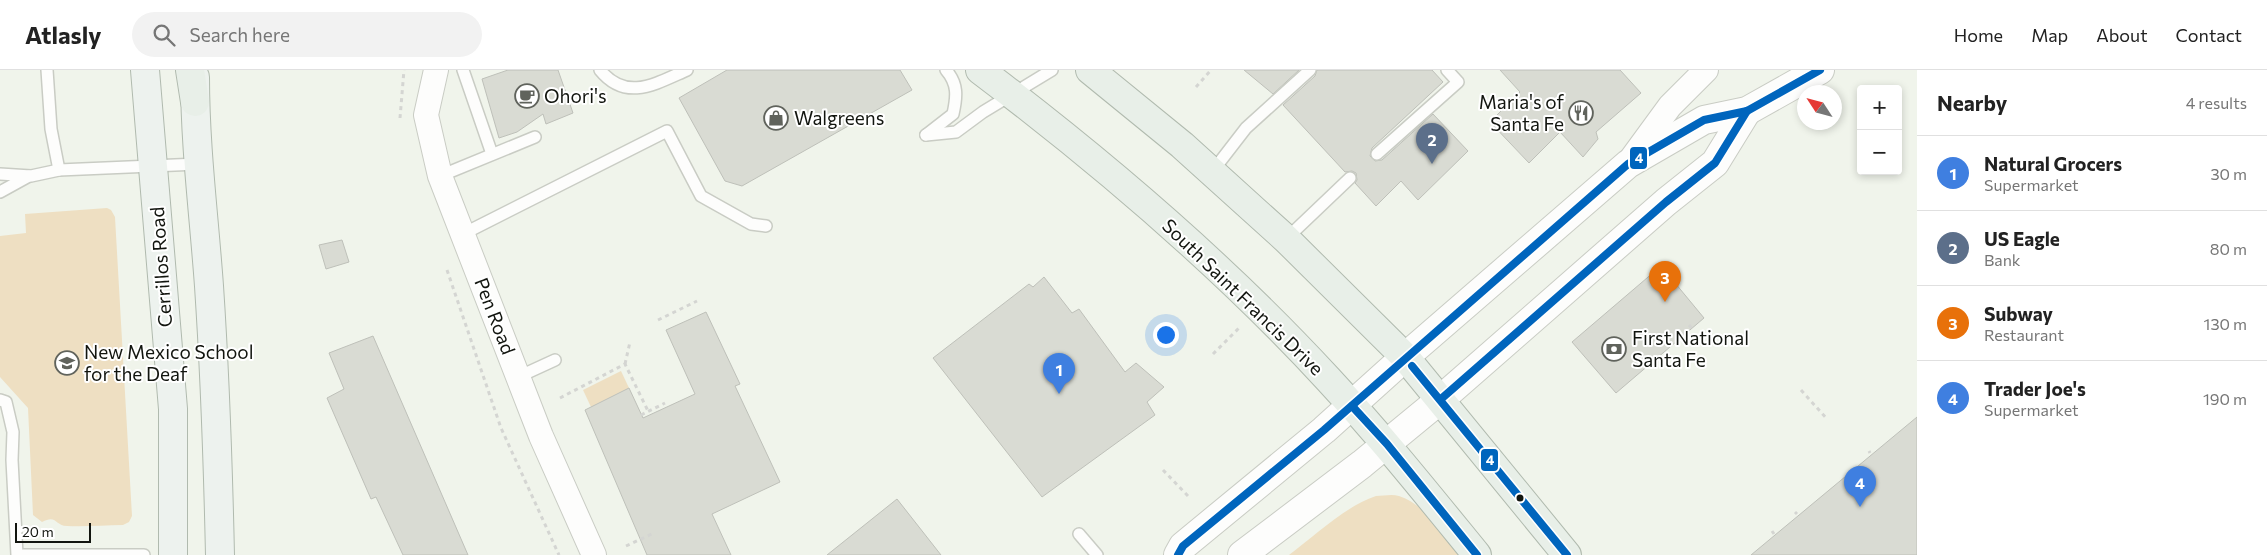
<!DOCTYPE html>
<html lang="en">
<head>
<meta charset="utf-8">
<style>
  body { margin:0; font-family:Commissioner,sans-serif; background:#f2f2f2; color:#222 }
  .controls { position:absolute; right:15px; top:15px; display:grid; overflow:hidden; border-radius:5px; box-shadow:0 2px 8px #0003 }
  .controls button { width:45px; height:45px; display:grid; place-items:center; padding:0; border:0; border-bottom:1px solid #e0e0e0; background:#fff; color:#222; font:25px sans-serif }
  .compass { position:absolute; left:1797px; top:15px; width:45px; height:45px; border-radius:50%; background:#fff; box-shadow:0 2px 8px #0003; rotate:306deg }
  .scale { position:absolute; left:15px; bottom:12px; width:76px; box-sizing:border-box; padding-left:5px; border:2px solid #12150f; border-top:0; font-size:14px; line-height:18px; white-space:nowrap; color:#12150f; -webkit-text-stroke:4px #fff; paint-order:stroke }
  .you { position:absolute; left:1165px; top:264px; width:18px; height:18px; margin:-12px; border:4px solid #fff; border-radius:50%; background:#1a73e8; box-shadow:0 0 0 8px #1a73e833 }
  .badge { display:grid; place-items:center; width:32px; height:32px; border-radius:50%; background:#7c3aed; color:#fff; font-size:16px; font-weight:700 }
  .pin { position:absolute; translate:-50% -41px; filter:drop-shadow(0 1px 2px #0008) }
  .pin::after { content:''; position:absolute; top:26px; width:18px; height:15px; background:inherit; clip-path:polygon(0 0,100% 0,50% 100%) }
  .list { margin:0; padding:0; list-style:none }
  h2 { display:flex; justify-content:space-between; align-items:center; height:65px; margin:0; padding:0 20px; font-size:21px }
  h2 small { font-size:16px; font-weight:400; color:#767676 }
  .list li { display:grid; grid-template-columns:32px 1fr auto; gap:15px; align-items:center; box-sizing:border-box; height:75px; padding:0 20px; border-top:1px solid #e0e0e0 }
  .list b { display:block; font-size:19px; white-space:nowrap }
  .list p { margin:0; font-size:16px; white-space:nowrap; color:#767676 }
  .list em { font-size:16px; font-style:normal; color:#767676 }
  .icon { flex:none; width:28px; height:28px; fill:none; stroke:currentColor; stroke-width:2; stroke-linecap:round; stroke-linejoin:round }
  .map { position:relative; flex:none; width:1917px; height:485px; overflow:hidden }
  header { display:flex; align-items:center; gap:30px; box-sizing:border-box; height:70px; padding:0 25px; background:#fff; border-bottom:1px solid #e0e0e0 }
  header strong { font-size:24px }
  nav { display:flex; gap:28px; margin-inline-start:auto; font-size:18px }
  .search { width:350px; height:45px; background:#f2f2f2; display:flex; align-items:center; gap:12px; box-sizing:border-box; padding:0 18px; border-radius:28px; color:#767676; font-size:19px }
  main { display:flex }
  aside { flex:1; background:#fff }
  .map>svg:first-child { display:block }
  .green { fill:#eedfc2 }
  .building { fill:#d9dbd3; stroke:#bec0b9 }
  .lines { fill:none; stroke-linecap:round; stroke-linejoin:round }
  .service-casing { stroke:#c9ccc4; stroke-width:14 }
  .minor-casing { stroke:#c9ccc4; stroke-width:26 }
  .tertiary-casing { stroke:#c9ccc4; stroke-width:30 }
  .secondary-casing { stroke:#c9ccc4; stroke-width:30 }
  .primary-casing { stroke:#b0baae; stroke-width:30 }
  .trunk-casing { stroke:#b0baae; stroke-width:30 }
  .path { stroke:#d4d5d2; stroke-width:3; stroke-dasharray:4 4; stroke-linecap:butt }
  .service { stroke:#fdfdfc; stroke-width:11 }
  .minor { stroke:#fdfdfc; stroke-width:24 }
  .tertiary { stroke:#fdfdfc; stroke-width:28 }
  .secondary { stroke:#fdfdfc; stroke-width:28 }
  .primary { stroke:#edf2ee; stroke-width:28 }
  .trunk { stroke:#e8efe8; stroke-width:28 }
  .bus-1-casing { stroke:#fff; stroke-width:11 }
  .bus-1 { stroke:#0065bd; stroke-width:8 }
  .bus-dot { fill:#12150f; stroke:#fff; stroke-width:2 }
  .labels { text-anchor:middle; stroke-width:4; stroke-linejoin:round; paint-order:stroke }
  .poi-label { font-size:19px; fill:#12150f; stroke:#fff; text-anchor:start }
  .street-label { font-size:19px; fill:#12150f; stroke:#fff }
  .line-badge { stroke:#fff; stroke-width:2 }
  .badge-label { font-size:14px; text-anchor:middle; font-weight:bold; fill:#fff }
</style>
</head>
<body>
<header>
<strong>Atlasly</strong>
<div class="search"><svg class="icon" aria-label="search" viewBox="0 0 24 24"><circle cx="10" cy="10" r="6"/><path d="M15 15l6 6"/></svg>Search here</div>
<nav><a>Home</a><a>Map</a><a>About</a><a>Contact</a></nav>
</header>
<main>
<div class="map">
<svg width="1917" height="485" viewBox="0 0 1917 485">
  <rect width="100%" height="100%" fill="#f0f4eb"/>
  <g class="green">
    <path d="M107 138 111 140 115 147 132 446 129 452 123 455C105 455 85 457 67 456 55 456 57 444 42 452L33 445 28 338 0 307V166L26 163 25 144Z"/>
    <polygon points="621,301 629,318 591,337 583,320"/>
    <path d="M1376 426C1383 426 1392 424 1399 426 1426 435 1444 464 1462 485H1289C1316 465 1344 437 1376 426Z"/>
  </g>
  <g class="building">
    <polygon points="508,0 558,0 573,43 546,54 543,44 517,62 499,68 482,9"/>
    <polygon points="727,0 900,0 912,20 742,116 725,111 679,28"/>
    <polygon points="1244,0 1299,0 1273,24"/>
    <polygon points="1317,0 1432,0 1443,12 1372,78 1370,86 1375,91 1382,90 1433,44 1468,81 1418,130 1401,111 1376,136 1355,113 1357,110 1356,103 1352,101 1345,102 1283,35 1315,6"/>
    <polygon points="1500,0 1620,0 1641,23 1596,62 1598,69 1583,87 1560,62 1529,93 1490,52 1520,22"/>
    <polygon points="342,170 349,192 326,199 319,175"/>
    <polygon points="1661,196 1704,248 1616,323 1572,272"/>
    <polygon points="1044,207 1072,243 1079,239 1125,302 1136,293 1164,317 1147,332 1155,345 1042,427 933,288 1029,214 1033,217"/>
    <polygon points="706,242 740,314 735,316 780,412 712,444 731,485 647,485 585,340 629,318 643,348 695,324 666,260"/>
    <polygon points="373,266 468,485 403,485 376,427 371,429 327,328 344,319 329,283"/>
    <polygon points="1917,347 1917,485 1751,485"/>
    <polygon points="897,429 941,485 827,485"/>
  </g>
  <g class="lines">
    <g class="service-casing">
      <g id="service">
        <polyline points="47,0 51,59 59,100"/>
        <polyline points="463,0 492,84"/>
        <path d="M600 0C626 32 655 14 687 0"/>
        <polyline points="926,65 956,62 983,42 1052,0"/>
        <path d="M926 65 953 44C957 26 958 14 946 0"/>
        <polyline points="1377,84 1458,12 1447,0"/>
        <polyline points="1212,102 1246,58 1310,0"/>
        <polyline points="0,104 31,106 59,100 198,94"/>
        <polyline points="440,106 535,67"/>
        <polyline points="0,122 29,106"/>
        <polyline points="463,164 667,61 701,126 751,154 766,156"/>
        <polyline points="1286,169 1350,108"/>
        <polyline points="518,307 555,290"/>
        <polyline points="0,330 6,332 13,362 12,390 17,485"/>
        <polyline points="1079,464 1097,485"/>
        <polyline points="23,485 144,485"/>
      </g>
    </g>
    <g class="minor-casing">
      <g id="minor">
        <polyline points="436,0 426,45 440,106 541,366 594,485"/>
        <polyline points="1629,92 1670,36 1706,0"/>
      </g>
    </g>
    <g class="tertiary-casing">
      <g id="tertiary">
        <polyline points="1405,287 1628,94 1704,50 1747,41 1820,0"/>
        <polyline points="1441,329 1666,132 1715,93 1747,41"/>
      </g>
    </g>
    <g class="secondary-casing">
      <g id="secondary">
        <polyline points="1178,485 1183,476 1324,360 1405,287"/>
        <polyline points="1242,485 1362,394 1441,329"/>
      </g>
    </g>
    <g class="primary-casing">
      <g id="primary">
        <polyline points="145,0 173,339 173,485"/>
        <path d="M195 7C195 77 204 146 209 216 215 305 218 395 220 485"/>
      </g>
    </g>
    <g class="trunk-casing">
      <g id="trunk">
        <polyline points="190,0 195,32"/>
        <path d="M980 0C1103 93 1223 195 1328 309 1380 365 1428 425 1477 485"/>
        <polyline points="1090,0 1182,75 1286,169 1405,287 1567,485"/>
      </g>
    </g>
    <g class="path">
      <polyline points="1196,17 1211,0"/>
      <polyline points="400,48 404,0"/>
      <polyline points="447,200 501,358 559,485"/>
      <polyline points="658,250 697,231"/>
      <polyline points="1689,255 1694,261"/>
      <polyline points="1213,284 1240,257"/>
      <polyline points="625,294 630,272"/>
      <polyline points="1801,320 1827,349"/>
      <polyline points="560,328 625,294 648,341"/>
      <polyline points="641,345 665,333"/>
      <polyline points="1869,381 1870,383"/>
      <polyline points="1163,400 1188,426"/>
      <polyline points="1795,442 1797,444"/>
      <polyline points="1772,461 1774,464"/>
      <polyline points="626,476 654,463"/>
    </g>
    <use href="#service" class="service"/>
    <use href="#minor" class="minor"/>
    <use href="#tertiary" class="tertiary"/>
    <use href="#secondary" class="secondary"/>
    <use href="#primary" class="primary"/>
    <use href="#trunk" class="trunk"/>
    <g class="bus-1-casing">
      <g id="bus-1">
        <polyline points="1412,296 1567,485"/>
        <polyline points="1441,329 1666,132 1715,93 1747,41"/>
        <polyline points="1352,336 1387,374 1477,485"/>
        <polyline points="1178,485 1183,476 1324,360 1628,94 1704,50 1747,41 1820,0"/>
      </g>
    </g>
    <use href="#bus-1" class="bus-1"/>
  </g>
  <defs>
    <g id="cafe-ring" transform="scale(1.25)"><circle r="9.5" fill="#fff" stroke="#60635c" stroke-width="1.5"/><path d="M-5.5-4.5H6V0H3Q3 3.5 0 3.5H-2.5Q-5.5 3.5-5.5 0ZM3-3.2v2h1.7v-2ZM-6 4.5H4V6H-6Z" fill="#60635c"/></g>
    <g id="restaurant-ring" transform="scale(1.25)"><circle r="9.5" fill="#fff" stroke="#60635c" stroke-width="1.5"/><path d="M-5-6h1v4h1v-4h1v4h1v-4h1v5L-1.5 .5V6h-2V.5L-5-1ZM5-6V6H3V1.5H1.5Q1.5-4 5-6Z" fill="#60635c"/></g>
    <g id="shop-ring" transform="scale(1.25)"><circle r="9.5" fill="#fff" stroke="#60635c" stroke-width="1.5"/><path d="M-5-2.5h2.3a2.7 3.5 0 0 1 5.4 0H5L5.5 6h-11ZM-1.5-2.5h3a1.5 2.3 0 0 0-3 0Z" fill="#60635c"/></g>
    <g id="bank-ring" transform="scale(1.25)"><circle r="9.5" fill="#fff" stroke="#60635c" stroke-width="1.5"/><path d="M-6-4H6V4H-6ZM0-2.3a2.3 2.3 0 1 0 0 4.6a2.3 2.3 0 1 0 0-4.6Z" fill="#60635c"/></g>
    <g id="school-ring" transform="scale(1.25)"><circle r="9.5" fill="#fff" stroke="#60635c" stroke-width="1.5"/><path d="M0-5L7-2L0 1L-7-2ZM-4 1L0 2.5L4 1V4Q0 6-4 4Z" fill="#60635c"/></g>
  </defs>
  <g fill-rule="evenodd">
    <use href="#cafe-ring" x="527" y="26"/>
    <use href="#restaurant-ring" x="1581" y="43"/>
    <use href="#shop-ring" x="776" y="48"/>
    <use href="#bank-ring" x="1614" y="279"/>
    <use href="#school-ring" x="67" y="293"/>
  </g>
  <circle class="bus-dot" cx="1520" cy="428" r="4.5"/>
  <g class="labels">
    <g class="poi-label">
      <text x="544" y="33">Ohori's</text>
      <text x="1564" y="39" text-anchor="end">Maria's of<tspan x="1564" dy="22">Santa Fe</tspan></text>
      <text x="794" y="55">Walgreens</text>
      <text x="1632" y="275">First National<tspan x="1632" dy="22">Santa Fe</tspan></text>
      <text x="84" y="289">New Mexico School<tspan x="84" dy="22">for the Deaf</tspan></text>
    </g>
    <g class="street-label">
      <text transform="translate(161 197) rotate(-94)" y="7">Cerrillos Road</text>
      <text transform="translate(1243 227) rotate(44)" y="7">South Saint Francis Drive</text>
      <text transform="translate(495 246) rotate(69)" y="7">Pen Road</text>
    </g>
  </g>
  <g class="line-badge">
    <rect x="1629" y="76" width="19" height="24" rx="5" fill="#0065bd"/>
    <rect x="1480" y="378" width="19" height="24" rx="5" fill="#0065bd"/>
  </g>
  <g class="badge-label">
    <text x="1639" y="93">4</text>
    <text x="1490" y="395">4</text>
  </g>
</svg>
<div class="controls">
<button>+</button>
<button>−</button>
</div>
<svg class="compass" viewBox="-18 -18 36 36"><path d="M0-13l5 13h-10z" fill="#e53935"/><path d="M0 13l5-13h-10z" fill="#767676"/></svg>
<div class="scale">20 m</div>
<div class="you"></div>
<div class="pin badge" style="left:1059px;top:324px;background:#3f7fe0">1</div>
<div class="pin badge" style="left:1432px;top:94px;background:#5c6f8a">2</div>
<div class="pin badge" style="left:1665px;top:232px;background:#e8710a">3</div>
<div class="pin badge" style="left:1860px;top:437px;background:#3f7fe0">4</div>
</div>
<aside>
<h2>Nearby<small>4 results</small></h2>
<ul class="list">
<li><span class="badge" style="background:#3f7fe0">1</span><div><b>Natural Grocers</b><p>Supermarket</p></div><em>30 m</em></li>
<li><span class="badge" style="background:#5c6f8a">2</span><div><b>US Eagle</b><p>Bank</p></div><em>80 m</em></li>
<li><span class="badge" style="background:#e8710a">3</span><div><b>Subway</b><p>Restaurant</p></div><em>130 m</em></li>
<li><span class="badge" style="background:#3f7fe0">4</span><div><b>Trader Joe's</b><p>Supermarket</p></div><em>190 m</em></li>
</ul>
</aside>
</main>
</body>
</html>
